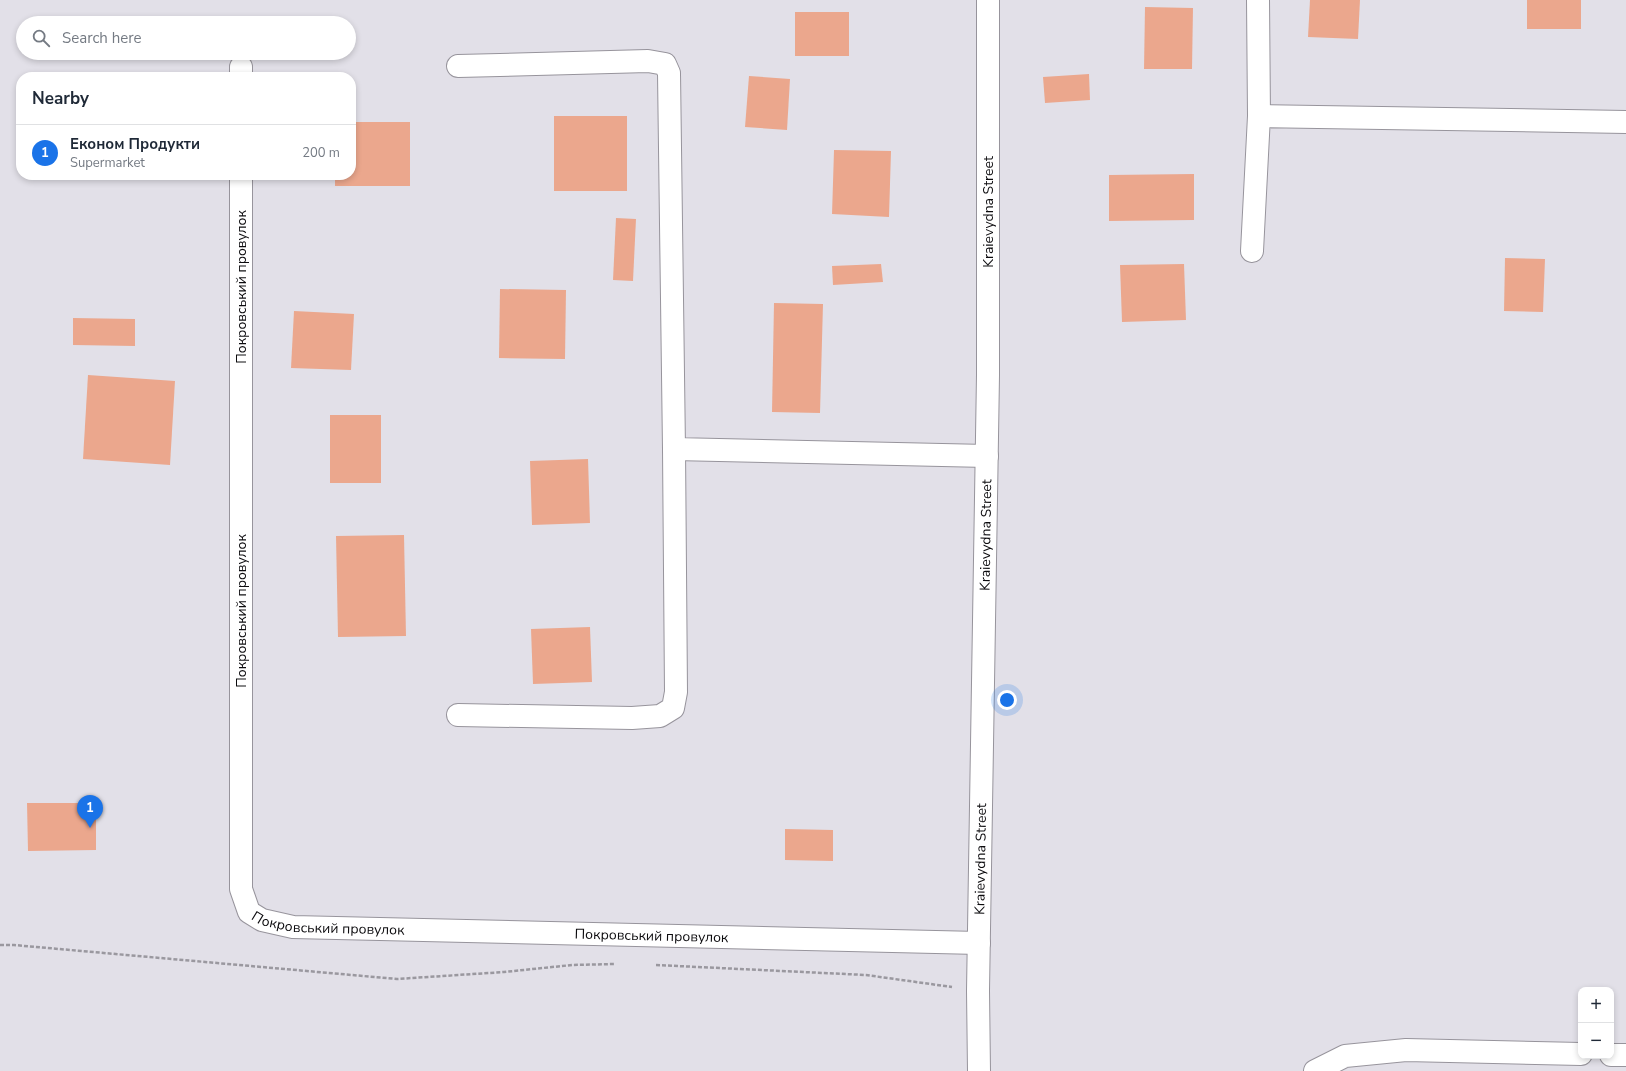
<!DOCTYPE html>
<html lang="en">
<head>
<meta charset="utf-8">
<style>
  body { margin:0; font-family:"Nunito Sans",sans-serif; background:#f2f2f3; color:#1f2937 }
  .controls { position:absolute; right:12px; bottom:12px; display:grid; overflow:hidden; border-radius:8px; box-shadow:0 2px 6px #0003 }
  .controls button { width:36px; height:36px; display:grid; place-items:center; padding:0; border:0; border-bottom:1px solid #e0e1e3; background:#fff; color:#1f2937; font:20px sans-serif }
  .you { position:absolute; left:1007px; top:700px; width:14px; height:14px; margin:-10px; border:3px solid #fff; border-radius:50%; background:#1a73e8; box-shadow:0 0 0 6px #1a73e833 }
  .badge { display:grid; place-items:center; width:26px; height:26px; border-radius:50%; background:#1a73e8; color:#fff; font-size:13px; font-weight:700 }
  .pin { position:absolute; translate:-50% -33px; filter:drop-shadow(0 1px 2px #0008) }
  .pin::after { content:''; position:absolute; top:21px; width:14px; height:12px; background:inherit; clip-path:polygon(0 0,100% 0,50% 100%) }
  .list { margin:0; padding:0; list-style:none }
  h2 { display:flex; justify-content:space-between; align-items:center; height:52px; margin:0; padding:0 16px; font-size:17px }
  h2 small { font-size:13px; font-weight:400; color:#747a83 }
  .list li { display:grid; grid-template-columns:26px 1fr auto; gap:12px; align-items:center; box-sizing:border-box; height:56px; padding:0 16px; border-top:1px solid #e0e1e3 }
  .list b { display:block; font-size:15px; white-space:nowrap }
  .list p { margin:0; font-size:13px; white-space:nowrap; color:#747a83 }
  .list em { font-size:13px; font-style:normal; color:#747a83 }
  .icon { flex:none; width:22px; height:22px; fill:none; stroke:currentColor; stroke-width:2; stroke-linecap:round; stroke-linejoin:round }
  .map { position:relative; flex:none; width:1626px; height:1071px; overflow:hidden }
  .search { position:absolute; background:#fff; box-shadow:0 2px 6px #0003; left:16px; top:16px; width:340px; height:44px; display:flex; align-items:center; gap:10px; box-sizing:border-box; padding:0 14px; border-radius:22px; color:#747a83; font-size:15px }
  .panel { position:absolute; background:#fff; box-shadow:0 2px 6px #0003; left:16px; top:72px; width:340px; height:108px; border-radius:16px }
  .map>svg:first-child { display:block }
  .building { fill:#eba78d }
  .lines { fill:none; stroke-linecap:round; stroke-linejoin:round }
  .street-casing { stroke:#97949c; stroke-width:24 }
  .secondary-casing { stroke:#97949c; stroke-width:24 }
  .path { stroke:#9a989f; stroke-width:2.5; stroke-dasharray:4 2; stroke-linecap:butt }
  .street { stroke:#fff; stroke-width:22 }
  .secondary { stroke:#fff; stroke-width:22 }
  .labels { text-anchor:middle; stroke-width:3; stroke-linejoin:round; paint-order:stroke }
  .street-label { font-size:14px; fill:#0c0b0e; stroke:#fff }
</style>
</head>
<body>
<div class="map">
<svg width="1626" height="1071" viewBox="0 0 1626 1071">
  <rect width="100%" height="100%" fill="#e2e0e8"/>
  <g class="building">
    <polygon points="1310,0 1360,0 1358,39 1308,37"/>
    <rect x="1527" y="0" width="54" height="29"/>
    <polygon points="1145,7 1193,8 1192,69 1144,69"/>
    <rect x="795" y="12" width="54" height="44"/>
    <polygon points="1089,74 1090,100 1045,103 1043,77"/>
    <polygon points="749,76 790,79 787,130 745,127"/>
    <rect x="554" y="116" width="73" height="75"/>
    <polygon points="351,122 410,122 410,186 335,186 335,175 351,175"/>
    <polygon points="834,150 891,151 889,217 832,214"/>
    <polygon points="1194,174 1194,220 1109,221 1109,175"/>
    <polygon points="616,218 636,219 633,281 613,280"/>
    <polygon points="1505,258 1545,259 1543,312 1504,311"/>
    <polygon points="881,264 883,282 833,285 832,266"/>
    <polygon points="1184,264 1186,320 1122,322 1120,265"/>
    <polygon points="500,289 566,290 565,359 499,358"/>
    <polygon points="774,303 823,304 820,413 772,412"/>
    <polygon points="294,311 354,314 351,370 291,368"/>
    <polygon points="73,318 135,319 135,346 73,345"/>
    <polygon points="88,375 175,381 170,465 83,459"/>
    <rect x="330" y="415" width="51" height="68"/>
    <polygon points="588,459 590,523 532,525 530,461"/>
    <polygon points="404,535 406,636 338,637 336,536"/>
    <polygon points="590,627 592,682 533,684 531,629"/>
    <polygon points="27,803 96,803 96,850 28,851"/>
    <polygon points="785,829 833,830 833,861 785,860"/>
  </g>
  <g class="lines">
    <g class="street-casing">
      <g id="street">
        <polyline points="1258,0 1259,116"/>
        <polyline points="458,66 648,61 665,64 669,73 674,449 987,456"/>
        <polyline points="241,67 241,77"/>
        <path id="s1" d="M241 175V889L249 912 262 920 293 927 979 943"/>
        <polyline points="1252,251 1259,116 1626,122"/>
        <polyline points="458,715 632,718 660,716 673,708 676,692 674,449"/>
        <polyline points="1611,1055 1626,1055"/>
        <polyline points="1315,1071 1345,1056 1406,1050 1581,1054"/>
      </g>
    </g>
    <g class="secondary-casing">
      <g id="secondary">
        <path id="s2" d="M979 1071 978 991 988 375V0"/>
      </g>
    </g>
    <g class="path">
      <polyline points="0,945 14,945 397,979 504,972 572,965 615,964"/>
      <polyline points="656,965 866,975 952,987"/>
    </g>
    <use href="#street" class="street"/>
    <use href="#secondary" class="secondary"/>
  </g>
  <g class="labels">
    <g class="street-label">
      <text transform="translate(988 212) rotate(-90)" y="5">Kraievydna Street</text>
      <text transform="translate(241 287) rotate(-90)" y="5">Покровський провулок</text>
      <text dy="5" stroke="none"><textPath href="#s2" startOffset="536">Kraievydna Street</textPath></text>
      <text transform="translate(241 611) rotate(-90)" y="5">Покровський провулок</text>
      <text dy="5" stroke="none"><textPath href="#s2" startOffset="212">Kraievydna Street</textPath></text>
      <text dy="5" stroke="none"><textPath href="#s1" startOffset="820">Покровський провулок</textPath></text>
      <text dy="5" stroke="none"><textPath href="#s1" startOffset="1144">Покровський провулок</textPath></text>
    </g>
  </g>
</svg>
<div class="controls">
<button>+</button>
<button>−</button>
</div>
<div class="you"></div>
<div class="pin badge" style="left:90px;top:828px">1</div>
<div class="search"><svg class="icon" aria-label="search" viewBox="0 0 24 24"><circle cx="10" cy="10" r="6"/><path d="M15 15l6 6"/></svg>Search here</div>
<section class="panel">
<h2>Nearby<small></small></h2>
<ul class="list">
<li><span class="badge">1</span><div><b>Економ Продукти</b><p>Supermarket</p></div><em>200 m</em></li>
</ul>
</section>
</div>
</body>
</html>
